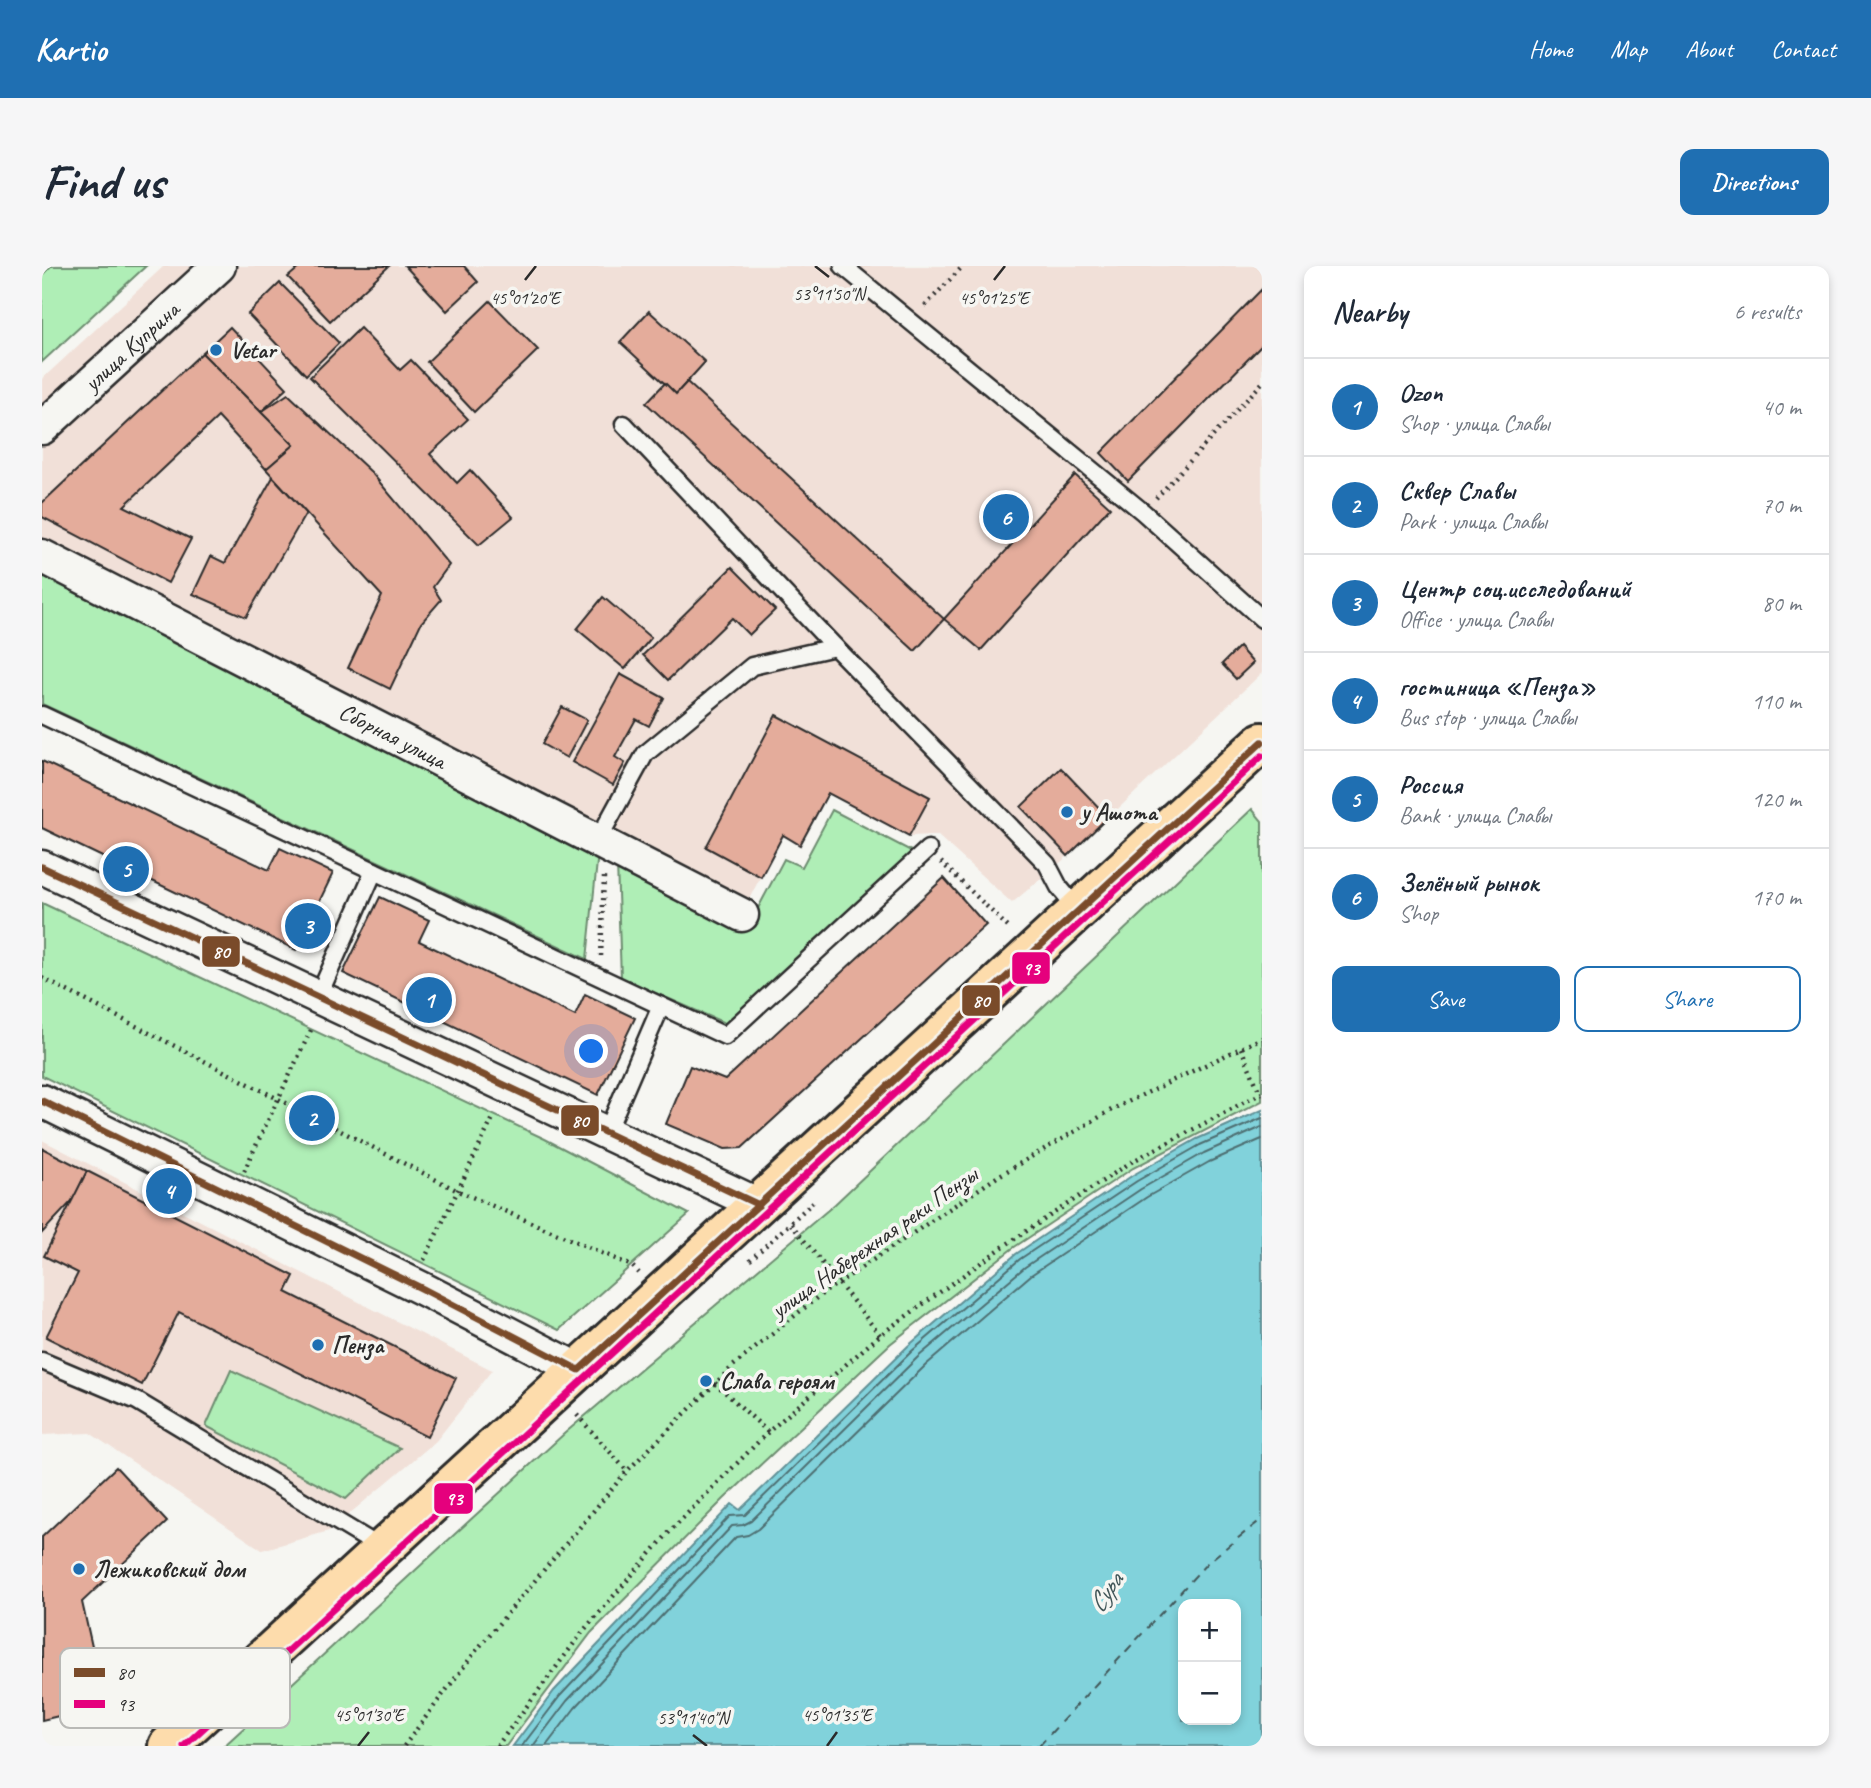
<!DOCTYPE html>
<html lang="en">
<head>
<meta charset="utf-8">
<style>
  body { margin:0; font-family:Caveat,sans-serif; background:#f6f6f7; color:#1f2937 }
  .controls { position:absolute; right:21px; bottom:21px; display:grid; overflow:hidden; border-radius:14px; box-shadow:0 4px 10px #0003 }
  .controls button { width:63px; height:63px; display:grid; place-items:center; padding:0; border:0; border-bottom:2px solid #e0e1e3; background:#fff; color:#1f2937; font:35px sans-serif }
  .you { position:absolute; left:550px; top:786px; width:24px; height:24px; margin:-18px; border:5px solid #fff; border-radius:50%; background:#1a73e8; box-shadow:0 0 0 10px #1a73e833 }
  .badge { display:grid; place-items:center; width:46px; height:46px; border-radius:50%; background:#1f6fb2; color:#fff; font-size:23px; font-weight:700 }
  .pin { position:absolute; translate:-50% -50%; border:4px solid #fff; box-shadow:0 2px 7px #0006 }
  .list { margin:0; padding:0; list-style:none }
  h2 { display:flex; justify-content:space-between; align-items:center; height:91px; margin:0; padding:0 28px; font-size:30px }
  h2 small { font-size:23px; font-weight:400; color:#747a83 }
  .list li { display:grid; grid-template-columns:46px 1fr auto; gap:21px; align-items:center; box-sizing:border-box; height:98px; padding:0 28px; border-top:2px solid #e0e1e3 }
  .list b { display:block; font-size:26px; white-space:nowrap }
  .list p { margin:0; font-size:23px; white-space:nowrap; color:#747a83 }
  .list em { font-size:23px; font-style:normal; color:#747a83 }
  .actions { display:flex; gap:14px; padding:21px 28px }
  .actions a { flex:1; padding:16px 0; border:2px solid #1f6fb2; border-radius:14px; text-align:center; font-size:24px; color:#1f6fb2 }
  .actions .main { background:#1f6fb2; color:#fff }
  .map { position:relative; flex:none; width:1220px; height:1480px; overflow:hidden; border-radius:14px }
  header { display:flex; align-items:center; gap:42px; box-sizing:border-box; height:98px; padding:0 35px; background:#1f6fb2; color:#fff }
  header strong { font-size:33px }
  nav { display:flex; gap:38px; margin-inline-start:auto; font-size:24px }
  .intro { display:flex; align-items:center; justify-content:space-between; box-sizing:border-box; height:168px; padding:0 42px }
  h1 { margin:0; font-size:49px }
  .button { padding:18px 32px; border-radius:14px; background:#1f6fb2; color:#fff; font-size:24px; font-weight:700 }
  main { display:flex; gap:42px; padding:0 42px }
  aside { flex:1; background:#fff; border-radius:14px; box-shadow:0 4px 10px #0003 }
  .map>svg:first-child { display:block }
  .built { fill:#f1e0d8 }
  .green { fill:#afeeb6; stroke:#6d8c70; stroke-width:2 }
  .water { fill:#81d2db; stroke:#5f8f95; stroke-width:2; fill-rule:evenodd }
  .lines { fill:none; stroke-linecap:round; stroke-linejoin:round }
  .shore { stroke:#4d6e71; stroke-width:2 }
  .ferry { stroke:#405557; stroke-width:2; stroke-dasharray:9 7; stroke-linecap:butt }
  .building { fill:#e4ac9b; stroke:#2b2b2b; stroke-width:2 }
  .service-casing { stroke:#2b2b2b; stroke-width:21 }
  .minor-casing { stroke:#2b2b2b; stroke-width:37 }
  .primary-casing { stroke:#2b2b2b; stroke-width:44 }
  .path { stroke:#2b2b2b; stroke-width:4.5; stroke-dasharray:2 5; stroke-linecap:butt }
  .service { stroke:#f6f6f2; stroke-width:16 }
  .minor { stroke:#f6f6f2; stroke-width:32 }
  .primary { stroke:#fddcac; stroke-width:38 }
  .bus-1-casing { stroke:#f6f6f2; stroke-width:12 }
  .bus-2-casing { stroke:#f6f6f2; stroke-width:12 }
  .bus-1 { stroke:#7a4b2a; stroke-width:7 }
  .bus-2 { stroke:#e5007d; stroke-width:7 }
  .ticks { fill:none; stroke:#2b2b2b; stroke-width:2.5 }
  .poi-dot { fill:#1f6fb2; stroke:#f6f6f2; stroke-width:2.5 }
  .labels { text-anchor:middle; stroke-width:7; stroke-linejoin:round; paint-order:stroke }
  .street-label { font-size:24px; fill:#2b2b2b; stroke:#f6f6f2 }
  .poi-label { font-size:24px; font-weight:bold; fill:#2b2b2b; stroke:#f6f6f2; text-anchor:start }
  .water-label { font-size:26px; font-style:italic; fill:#405557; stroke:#f6f6f2 }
  .key { fill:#f6f6f2; stroke:#b9b9b6; stroke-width:2 }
  .key-label { font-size:19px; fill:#2b2b2b }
  .ticks-label { font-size:18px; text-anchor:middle; fill:#2b2b2b; stroke:#f6f6f2; stroke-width:7; stroke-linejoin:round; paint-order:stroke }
  .line-badge { stroke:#f6f6f2; stroke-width:2.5 }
  .badge-label { font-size:19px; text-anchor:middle; font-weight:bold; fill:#fff }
</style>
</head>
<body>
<header>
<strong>Kartio</strong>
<nav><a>Home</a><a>Map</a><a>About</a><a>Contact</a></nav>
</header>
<div class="intro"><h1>Find us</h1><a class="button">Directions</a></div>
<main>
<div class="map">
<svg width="1220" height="1480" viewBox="0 0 1220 1480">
  <rect width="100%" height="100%" fill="#f6f6f2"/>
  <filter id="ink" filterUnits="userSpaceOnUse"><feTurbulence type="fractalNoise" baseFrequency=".0143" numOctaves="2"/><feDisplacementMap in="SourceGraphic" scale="14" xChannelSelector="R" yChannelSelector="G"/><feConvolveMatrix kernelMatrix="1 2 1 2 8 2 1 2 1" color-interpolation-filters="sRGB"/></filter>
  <g filter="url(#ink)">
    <g class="built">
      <polygon points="122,0 1220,0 1220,407 1026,590 970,637 895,569 867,570 786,527 758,579 740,570 706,635 0,283 0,113"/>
      <polygon points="0,874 450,1104 394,1175 287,1265 220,1284 48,1167 0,1169"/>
    </g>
    <g class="green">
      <polygon points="9,0 104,0 0,96 0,9"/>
      <polygon points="5,301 556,586 545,693 0,438 0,314"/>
      <polygon points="1210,543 1220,555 1220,835 1091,902 971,982 848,1078 682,1233 549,1367 464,1480 182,1480 523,1167 793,938"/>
      <polygon points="790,544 871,586 685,758 579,712 575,598 704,665 742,593 760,601"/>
      <polygon points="0,637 503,873 647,948 517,1064 0,810"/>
      <polygon points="189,1104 358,1182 304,1233 164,1160"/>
    </g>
    <path class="water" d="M1220 844V1480H471L512 1425 690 1238 698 1244 866 1080 974 988 1091 909 1155 873ZM1141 1338H1194V1454H1141Z"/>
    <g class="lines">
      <g class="shore">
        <polyline points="480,1480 518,1430 688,1250 703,1249 870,1085 978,993 1095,915 1158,879 1220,852"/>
        <polyline points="491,1480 525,1435 690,1260 701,1259 709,1255 876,1091 983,1001 1099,923 1162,887 1220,861"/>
        <polyline points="504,1480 533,1442 694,1271 706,1269 716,1263 884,1099 989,1009 1105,931 1167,896 1220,873"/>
      </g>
      <polyline class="ferry" points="997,1480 1166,1296 1220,1253"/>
    </g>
    <g class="building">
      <polygon points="259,0 347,0 288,55 246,11"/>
      <polygon points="363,0 422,0 436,16 405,45"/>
      <polygon points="238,17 297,77 264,109 206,48"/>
      <polygon points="1220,23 1220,79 1086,215 1059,187"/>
      <polygon points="448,35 496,84 432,146 385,96"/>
      <polygon points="607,45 663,96 634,128 578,76"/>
      <polygon points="188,61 245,122 219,146 160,87"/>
      <polygon points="318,62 358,104 369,94 426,153 388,188 415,217 428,204 471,251 437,279 268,111"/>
      <polygon points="160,87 252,179 224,203 176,151 82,240 149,273 126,317 0,251 0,237"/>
      <polygon points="645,116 902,353 873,385 604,137 623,117 634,128"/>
      <polygon points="246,128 329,206 407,299 391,321 399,334 379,357 348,423 306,402 340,330 224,203 252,179 219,146"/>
      <polygon points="1033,209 1068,241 939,384 902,353"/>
      <polygon points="231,211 264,247 204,351 151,328 169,290 183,297"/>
      <polygon points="690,301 733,344 707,369 690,352 626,414 601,389"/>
      <polygon points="561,331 609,372 583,403 535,363"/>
      <polygon points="1197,381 1211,397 1194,413 1180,398"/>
      <polygon points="578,408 622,432 607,460 594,453 573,491 583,497 571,519 530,496"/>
      <polygon points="520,441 545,454 525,492 500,478"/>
      <polygon points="734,449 888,531 867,570 786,527 758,579 741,569 719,611 664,581"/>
      <polygon points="0,495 227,604 238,582 291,607 254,684 0,562"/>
      <polygon points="1019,502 1066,551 1026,590 979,541"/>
      <polygon points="902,612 944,659 700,882 683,883 624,858 648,800 683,814"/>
      <polygon points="338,631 387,654 377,675 533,750 543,728 593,752 556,829 301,707"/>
      <polygon points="0,882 45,905 31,934 0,967"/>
      <polygon points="45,905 252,1010 244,1026 414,1112 385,1171 137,1046 100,1119 4,1071 36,1007 2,990"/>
      <polygon points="74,1201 125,1256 40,1336 63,1439 0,1454 0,1271"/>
    </g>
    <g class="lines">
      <g class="service-casing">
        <g id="service">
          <polyline points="801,0 1101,246 1220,353"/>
          <polyline points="582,158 793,381 1005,598 1017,621 1037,645"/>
          <polyline points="0,449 683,770 886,583"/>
          <polyline points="556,574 603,488 710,400 793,381"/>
          <polyline points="276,731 332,605"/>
          <polyline points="564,868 619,740"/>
          <polyline points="0,1095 95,1135 341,1283"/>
        </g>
      </g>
      <g class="minor-casing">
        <g id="minor">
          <path id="s1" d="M0 162 177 0"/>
          <path id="s2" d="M0 290 700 649"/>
          <polyline points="0,601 717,939"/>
          <polyline points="0,835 381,1023 537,1104"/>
        </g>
      </g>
      <g class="primary-casing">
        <polyline id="primary" points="126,1480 1220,476"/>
      </g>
      <g class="path">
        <polyline points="883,40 921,0"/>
        <polyline points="1114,232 1220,117"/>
        <polyline points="899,596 968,663"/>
        <polyline points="559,690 562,611"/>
        <polyline points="0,712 416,925 590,1000 597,1007"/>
        <polyline points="1199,782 1218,827"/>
        <polyline points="202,905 269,764"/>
        <polyline points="749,958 838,1069"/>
        <polyline points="382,994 452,850"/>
        <polyline points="708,994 771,936"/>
        <polyline points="673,1117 726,1166"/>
        <polyline points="535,1149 585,1205"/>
        <polyline points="362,1480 433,1386 585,1205 691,1100 777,1030 958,909 1073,842 1220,772"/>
        <polyline points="455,1480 542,1364 630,1263 726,1166 838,1069 965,978 1091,895 1220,827"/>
      </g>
      <use href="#service" class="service"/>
      <use href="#minor" class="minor"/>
      <use href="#primary" class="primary"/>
      <g class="bus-1-casing">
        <g id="bus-1">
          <polyline points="0,601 717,939"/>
          <polyline points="0,835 381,1023 537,1104 1220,476"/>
        </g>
      </g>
      <g class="bus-2-casing">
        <polyline id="bus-2" points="142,1480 1220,490"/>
      </g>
      <use href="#bus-1" class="bus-1"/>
      <use href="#bus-2" class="bus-2"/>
    </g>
  </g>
  <path class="ticks" d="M773 0 787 11M483 14 494 0M952 14 963 0M651 1469 665 1480M316 1480 327 1466M785 1480 795 1466"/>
  <g class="poi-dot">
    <circle cx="174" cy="84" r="7"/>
    <circle cx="1025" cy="546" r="7"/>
    <circle cx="276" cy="1079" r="7"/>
    <circle cx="664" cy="1115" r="7"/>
    <circle cx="37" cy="1303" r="7"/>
  </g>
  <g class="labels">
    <g class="street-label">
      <text dy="8" stroke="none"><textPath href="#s1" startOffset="121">улица Куприна</textPath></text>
      <text dy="8" stroke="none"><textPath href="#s2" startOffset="394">Сборная улица</textPath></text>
      <text transform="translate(832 976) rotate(-35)" y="8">улица Набережная реки Пензы</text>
    </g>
    <g class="poi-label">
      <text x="188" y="92">Vetar</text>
      <text x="1039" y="554">у Ашота</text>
      <text x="290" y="1087">Пенза</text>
      <text x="678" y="1123">Слава героям</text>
      <text x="51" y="1311">Лежиковский дом</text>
    </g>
    <g class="water-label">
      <text transform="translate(1063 1326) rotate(-55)" y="9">Сура</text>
    </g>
  </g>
  <rect x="18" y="1382" width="230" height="80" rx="10" class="key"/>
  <rect x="32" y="1402" width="31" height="9" fill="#7a4b2a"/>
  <rect x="32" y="1434" width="31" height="8" fill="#e5007d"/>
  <g class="key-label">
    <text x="75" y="1413">80</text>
    <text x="75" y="1445">93</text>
  </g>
  <g class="ticks-label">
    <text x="787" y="34">53°11'50"N</text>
    <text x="483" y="38">45°01'20"E</text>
    <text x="952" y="38">45°01'25"E</text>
    <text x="327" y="1455">45°01'30"E</text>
    <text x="795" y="1455">45°01'35"E</text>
    <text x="651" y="1458">53°11'40"N</text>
  </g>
  <g class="line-badge">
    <rect x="159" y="669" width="40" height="33" rx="7" fill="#7a4b2a"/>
    <rect x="969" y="685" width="40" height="34" rx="7" fill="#e5007d"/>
    <rect x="919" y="718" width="40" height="33" rx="7" fill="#7a4b2a"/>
    <rect x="518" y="838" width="40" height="33" rx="7" fill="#7a4b2a"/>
    <rect x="391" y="1216" width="41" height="33" rx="7" fill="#e5007d"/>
  </g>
  <g class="badge-label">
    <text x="179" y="692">80</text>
    <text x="989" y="709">93</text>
    <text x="939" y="741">80</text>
    <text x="538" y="861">80</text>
    <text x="412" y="1239">93</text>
  </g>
</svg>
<div class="controls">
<button>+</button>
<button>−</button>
</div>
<div class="you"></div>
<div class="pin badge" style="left:387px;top:734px">1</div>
<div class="pin badge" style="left:270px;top:852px">2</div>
<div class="pin badge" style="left:266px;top:660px">3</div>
<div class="pin badge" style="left:127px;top:925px">4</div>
<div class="pin badge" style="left:84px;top:603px">5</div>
<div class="pin badge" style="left:964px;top:251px">6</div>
</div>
<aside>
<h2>Nearby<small>6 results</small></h2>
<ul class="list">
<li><span class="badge">1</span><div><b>Ozon</b><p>Shop · улица Славы</p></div><em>40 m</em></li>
<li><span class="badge">2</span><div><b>Сквер Славы</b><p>Park · улица Славы</p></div><em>70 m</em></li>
<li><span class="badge">3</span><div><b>Центр соц.исследований</b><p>Office · улица Славы</p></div><em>80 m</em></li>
<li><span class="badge">4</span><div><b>гостиница «Пенза»</b><p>Bus stop · улица Славы</p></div><em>110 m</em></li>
<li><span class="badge">5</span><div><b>Россия</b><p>Bank · улица Славы</p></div><em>120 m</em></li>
<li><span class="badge">6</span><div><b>Зелёный рынок</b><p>Shop</p></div><em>170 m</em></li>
</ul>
<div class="actions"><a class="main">Save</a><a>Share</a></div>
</aside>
</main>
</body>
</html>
